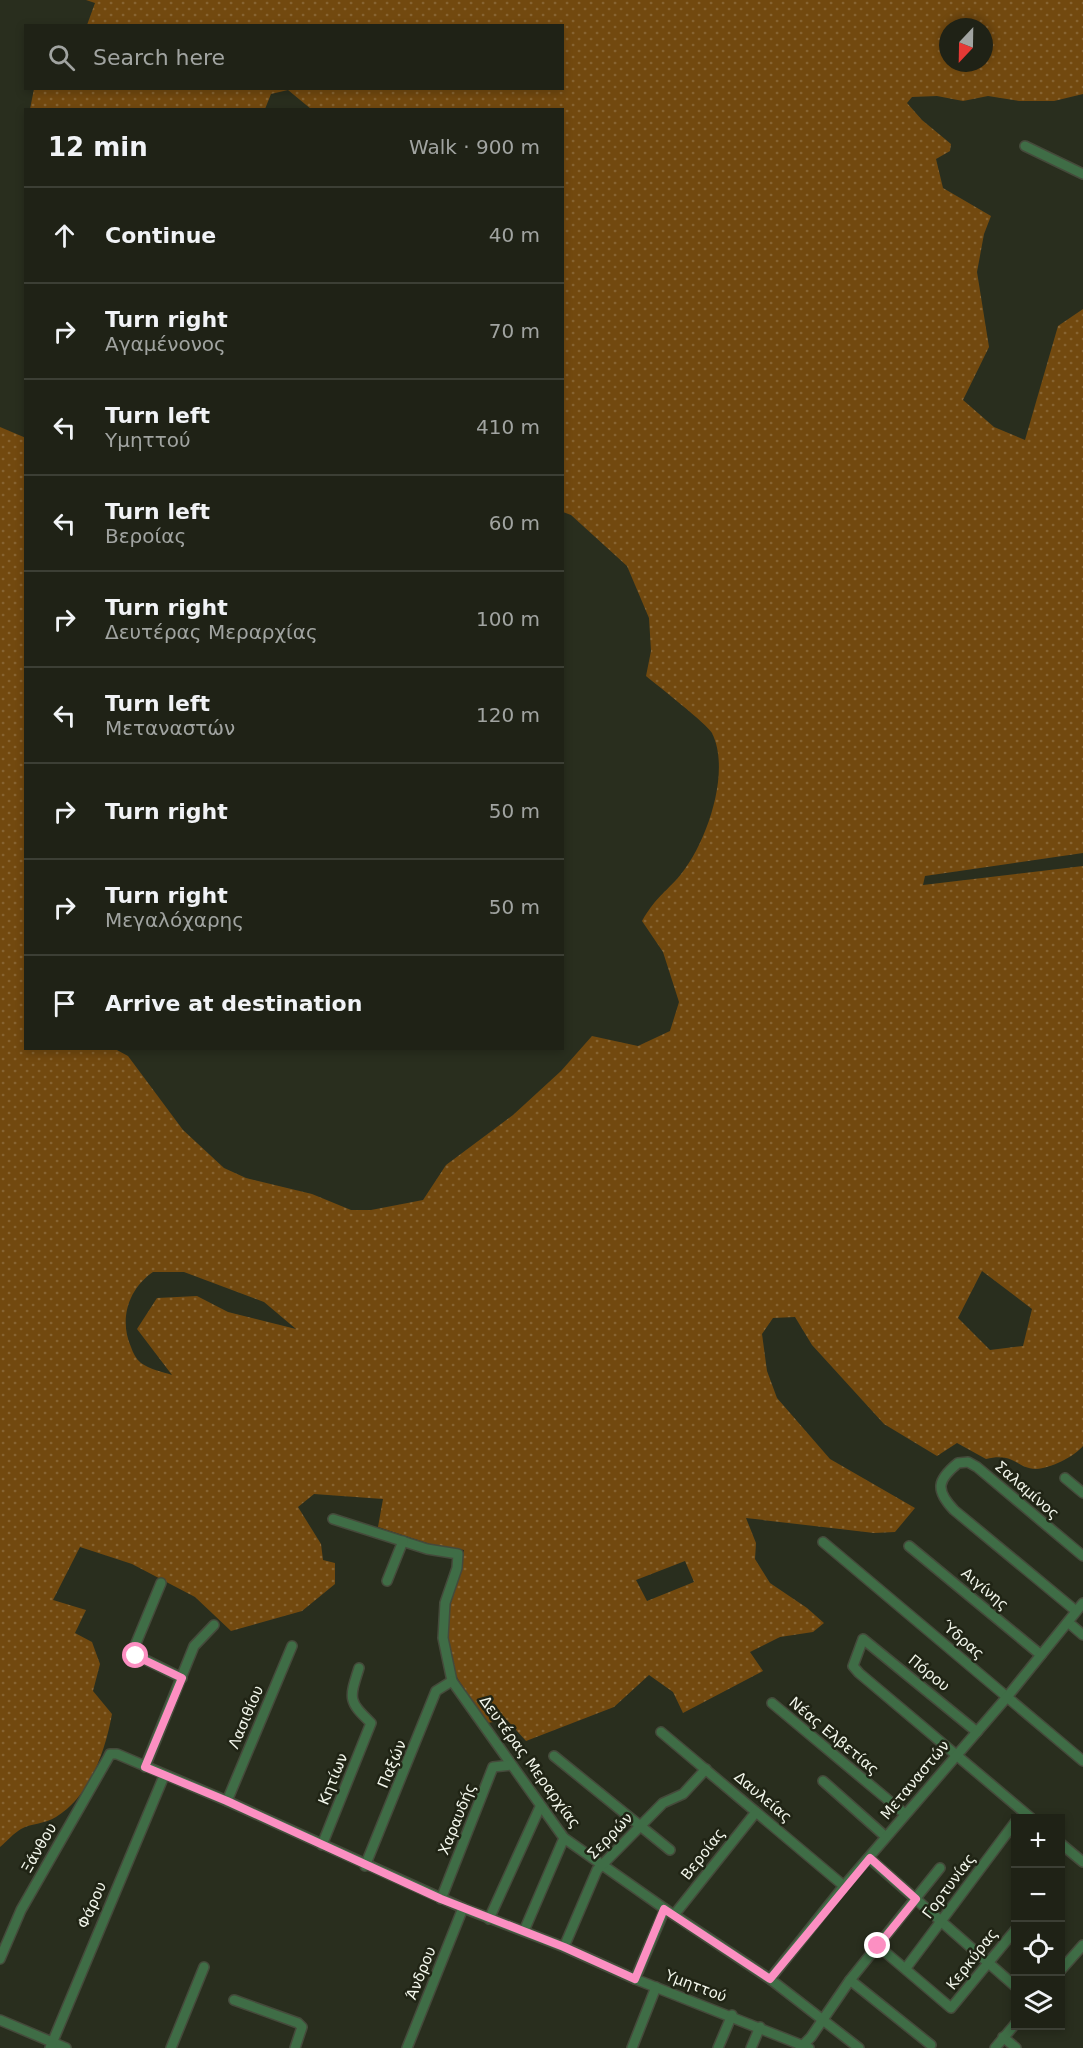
<!DOCTYPE html>
<html lang="en">
<head>
<meta charset="utf-8">
<style>
  body { margin:0; font-family:"DejaVu Sans",sans-serif; background:#2c2f23; color:#f1f3f6 }
  .controls { position:absolute; right:18px; bottom:18px; display:grid; overflow:hidden; border-radius:0px; box-shadow:0 3px 9px #0003 }
  .controls button { width:54px; height:54px; display:grid; place-items:center; padding:0; border:0; border-bottom:2px solid #3c3f35; background:#1f2216; color:#f1f3f6; font:30px sans-serif }
  .compass { position:absolute; left:939px; top:18px; width:54px; height:54px; border-radius:50%; background:#1f2216; box-shadow:0 3px 9px #0003; rotate:202deg }
  .stop { position:absolute; width:18px; height:18px; margin:-14px; border:4px solid #fc8fc2; border-radius:50%; background:#fff }
  .stop.end { background:#fc8fc2; border-color:#fff; box-shadow:0 2px 6px #0008 }
  .list { margin:0; padding:0; list-style:none }
  h2 { display:flex; justify-content:space-between; align-items:center; height:78px; margin:0; padding:0 24px; font-size:26px }
  h2 small { font-size:20px; font-weight:400; color:#a1a4a1 }
  .list li { display:grid; grid-template-columns:39px 1fr auto; gap:18px; align-items:center; box-sizing:border-box; height:96px; padding:0 24px; border-top:2px solid #3c3f35 }
  .list b { display:block; font-size:22px; white-space:nowrap }
  .list p { margin:0; font-size:20px; white-space:nowrap; color:#a1a4a1 }
  .list em { font-size:20px; font-style:normal; color:#a1a4a1 }
  .icon { flex:none; width:33px; height:33px; fill:none; stroke:currentColor; stroke-width:2; stroke-linecap:round; stroke-linejoin:round }
  .map { position:relative; flex:none; width:1083px; height:2048px; overflow:hidden }
  .search { position:absolute; background:#1f2216; box-shadow:0 3px 9px #0003; left:24px; top:24px; width:540px; height:66px; display:flex; align-items:center; gap:15px; box-sizing:border-box; padding:0 21px; border-radius:0px; color:#a1a4a1; font-size:22px }
  .panel { position:absolute; background:#1f2216; box-shadow:0 3px 9px #0003; left:24px; top:108px; width:540px; height:942px; border-radius:0px }
  .map>svg:first-child { display:block }
  .grass { fill:url(#grass-dots); fill-rule:evenodd }
  .lines { fill:none; stroke-linecap:round; stroke-linejoin:round }
  .minor-casing { stroke:#454a3b; stroke-width:12 }
  .minor { stroke:#3f6d46; stroke-width:9 }
  .route { stroke:#fc8fc2; stroke-width:8 }
  .labels { text-anchor:middle; stroke-width:5; stroke-linejoin:round; paint-order:stroke }
  .street-label { font-size:15px; fill:#f2f6eb; stroke:#202415 }
</style>
</head>
<body>
<div class="map">
<svg width="1083" height="2048" viewBox="0 0 1083 2048">
  <defs>
    <pattern id="grass-dots" width="8" height="8" patternUnits="userSpaceOnUse" patternTransform="scale(1.5)"><rect width="8" height="8" fill="#72490f"/><path d="M2 2h.1M6 6h.1" fill="none" stroke="#876432" stroke-width="1.8" stroke-linecap="round"/></pattern>
  </defs>
  <rect width="100%" height="100%" fill="#292e1e"/>
  <path class="grass" d="M86 0H1083V94L1054 101H1019L988 96 963 101 937 96 912 97 907 103 922 120 951 144 950 151 936 159 943 188 991 216 984 234 977 272 989 347 963 400 994 427 1025 440 1058 326 1083 309V853L925 876 923 885 1083 866V1446C1074 1457 1051 1468 1036 1469 1017 1469 1015 1452 986 1459L957 1443 937 1456 884 1424 812 1345 795 1317 773 1318 762 1334 767 1371 777 1398 830 1459 915 1508 895 1532 874 1533 746 1518 756 1543 755 1559 770 1583 807 1608 824 1623 813 1632 780 1637 750 1652 763 1671 683 1713 673 1692 649 1675 614 1707 526 1741 507 1720 487 1723 456 1676 448 1637 450 1606 464 1550 430 1544 378 1527 383 1499 314 1494 298 1507 321 1544 323 1560 335 1563V1584L302 1611 231 1631 195 1597 132 1564 80 1547 53 1600 86 1610 75 1633 92 1642 100 1664 93 1691 112 1714C105 1752 90 1796 56 1817 45 1824 32 1823 21 1829 14 1833 7 1841 0 1847V427L26 438V1048L115 1049 128 1056 183 1130 224 1168 246 1178 312 1194 351 1210H371L423 1200 446 1165 513 1115 561 1071 592 1036 638 1046 670 1031 679 1002 663 952 642 921C655 899 661 896 677 879 705 848 732 773 712 733 707 724 658 686 646 676L651 651 649 618 627 566 571 515 563 512 562 110 311 109 288 90 271 94 265 109H30L34 89 562 88V26L87 25 95 3ZM948 27H984V63H948ZM982 1271 1032 1309 1023 1346 990 1350 958 1318ZM153 1272H184L264 1302 296 1329 228 1312 197 1296 157 1298 137 1329 172 1375C163 1372 149 1369 141 1363 136 1359 133 1353 131 1347 119 1320 128 1289 153 1272ZM685 1561 694 1582 647 1601 636 1580Z"/>
  <g class="lines">
    <g class="minor-casing">
      <g id="minor">
        <polyline points="1025,146 1083,174"/>
        <polyline points="1065,1478 1083,1493"/>
        <polyline points="333,1519 427,1549 458,1554 457,1568 445,1603 443,1638 452,1681 564,1838 665,1909 770,1979 859,2048"/>
        <polyline points="823,1542 1083,1761"/>
        <polyline points="909,1546 1041,1655"/>
        <polyline points="387,1581 403,1541"/>
        <polyline points="161,1583 132,1653 182,1678"/>
        <path d="M1076 1611 954 1510C935 1490 937 1480 958 1463L968 1462 977 1467 1083 1556"/>
        <polyline points="1068,1622 1083,1635"/>
        <polyline points="772,1703 905,1814"/>
        <polyline points="661,1732 844,1886"/>
        <polyline points="977,1732 863,1639 853,1666 859,1673 1031,1818"/>
        <polyline points="554,1756 670,1850"/>
        <polyline points="145,1767 194,1646 214,1625"/>
        <polyline points="823,1781 886,1837"/>
        <polyline points="227,1801 292,1646"/>
        <polyline points="1060,1843 1083,1862"/>
        <path d="M322 1845 371 1723C348 1701 349 1699 359 1668"/>
        <polyline points="869,1858 1016,1987"/>
        <polyline points="365,1866 436,1691 452,1681"/>
        <polyline points="441,1899 493,1767 511,1765"/>
        <polyline points="674,1915 756,1812"/>
        <polyline points="489,1919 540,1807"/>
        <polyline points="524,1931 564,1838"/>
        <polyline points="878,1946 951,2008 1016,1929"/>
        <polyline points="564,1947 597,1870 663,1803 683,1794 706,1769"/>
        <polyline points="0,1959 21,1910 108,1758 110,1754 117,1754 227,1801 463,1908 564,1947 635,1979 809,2048"/>
        <polyline points="906,1968 1016,1821"/>
        <polyline points="1060,1971 1083,1945"/>
        <polyline points="635,1979 665,1909"/>
        <polyline points="770,1979 844,1886 1007,1697 1083,1603"/>
        <polyline points="850,1980 931,2045"/>
        <polyline points="234,2000 298,2023 302,2027 295,2048"/>
        <polyline points="0,2020 66,2048"/>
        <polyline points="1003,2037 1016,2048"/>
        <polyline points="50,2048 164,1776"/>
        <polyline points="171,2048 204,1967"/>
        <polyline points="407,2048 463,1908"/>
        <polyline points="632,2048 656,1987"/>
        <polyline points="718,2048 732,2015"/>
        <polyline points="751,2048 760,2027"/>
        <polyline points="800,2048 811,2037 850,1980 940,1868"/>
        <polyline points="995,2048 1016,2023"/>
      </g>
    </g>
    <use href="#minor" class="minor"/>
  </g>
  <g class="lines">
    <polyline class="route" points="136,1656 182,1678 145,1767 227,1801 441,1899 564,1947 635,1979 664,1909 770,1979 870,1858 916,1899 878,1946"/>
  </g>
  <g class="labels">
    <g class="street-label">
      <text transform="translate(1027 1490) rotate(41)" y="5">Σαλαμίνος</text>
      <text transform="translate(985 1589) rotate(40)" y="5">Αιγίνης</text>
      <text transform="translate(963 1640) rotate(40)" y="5">Ύδρας</text>
      <text transform="translate(929 1673) rotate(39)" y="5">Πόρου</text>
      <text transform="translate(246 1717) rotate(-67)" y="5">Λασιθίου</text>
      <text transform="translate(834 1736) rotate(40)" y="5">Νέας Ελβετίας</text>
      <text transform="translate(530 1762) rotate(54)" y="5">Δευτέρας Μεραρχίας</text>
      <text transform="translate(392 1764) rotate(-67)" y="5">Παξών</text>
      <text transform="translate(333 1779) rotate(-68)" y="5">Κητίων</text>
      <text transform="translate(915 1780) rotate(-50)" y="5">Μεταναστών</text>
      <text transform="translate(763 1797) rotate(40)" y="5">Δαυλείας</text>
      <text transform="translate(457 1819) rotate(-68)" y="5">Χαραυδής</text>
      <text transform="translate(610 1836) rotate(-46)" y="5">Σερρών</text>
      <text transform="translate(39 1848) rotate(-60)" y="5">Ξάνθου</text>
      <text transform="translate(703 1854) rotate(-52)" y="5">Βεροίας</text>
      <text transform="translate(949 1886) rotate(-53)" y="5">Γορτυνίας</text>
      <text transform="translate(92 1905) rotate(-66)" y="5">Φάρου</text>
      <text transform="translate(972 1959) rotate(-52)" y="5">Κερκύρας</text>
      <text transform="translate(421 1973) rotate(-68)" y="5">Άνδρου</text>
      <text transform="translate(696 1986) rotate(21)" y="5">Υμηττού</text>
    </g>
  </g>
</svg>
<div class="controls">
<button>+</button>
<button>−</button>
<button><svg class="icon" aria-label="locate" viewBox="0 0 24 24"><circle cx="12" cy="12" r="6"/><path d="M12 2v4M12 18v4M2 12h4M18 12h4"/></svg></button>
<button><svg class="icon" aria-label="layers" viewBox="0 0 24 24"><path d="M12 4l9 5-9 5-9-5zM3 14l9 5 9-5"/></svg></button>
</div>
<svg class="compass" viewBox="-18 -18 36 36"><path d="M0-13l5 13h-10z" fill="#e53935"/><path d="M0 13l5-13h-10z" fill="#a1a4a1"/></svg>
<div class="stop" style="left:136px;top:1656px"></div>
<div class="stop end" style="left:878px;top:1946px"></div>
<div class="search"><svg class="icon" aria-label="search" viewBox="0 0 24 24"><circle cx="10" cy="10" r="6"/><path d="M15 15l6 6"/></svg>Search here</div>
<section class="panel">
<h2>12 min<small>Walk · 900 m</small></h2>
<ul class="list">
<li><svg class="icon" aria-label="ahead" viewBox="0 0 24 24"><path d="M12 20V5M6 11l6-6 6 6"/></svg><div><b>Continue</b></div><em>40 m</em></li>
<li><svg class="icon" aria-label="right" viewBox="0 0 24 24"><path d="M7 20v-9h11M14 6l5 5-5 5"/></svg><div><b>Turn right</b><p>Αγαμένονος</p></div><em>70 m</em></li>
<li><svg class="icon" aria-label="left" viewBox="0 0 24 24"><path d="M17 20v-9H6M10 6l-5 5 5 5"/></svg><div><b>Turn left</b><p>Υμηττού</p></div><em>410 m</em></li>
<li><svg class="icon" aria-label="left" viewBox="0 0 24 24"><path d="M17 20v-9H6M10 6l-5 5 5 5"/></svg><div><b>Turn left</b><p>Βεροίας</p></div><em>60 m</em></li>
<li><svg class="icon" aria-label="right" viewBox="0 0 24 24"><path d="M7 20v-9h11M14 6l5 5-5 5"/></svg><div><b>Turn right</b><p>Δευτέρας Μεραρχίας</p></div><em>100 m</em></li>
<li><svg class="icon" aria-label="left" viewBox="0 0 24 24"><path d="M17 20v-9H6M10 6l-5 5 5 5"/></svg><div><b>Turn left</b><p>Μεταναστών</p></div><em>120 m</em></li>
<li><svg class="icon" aria-label="right" viewBox="0 0 24 24"><path d="M7 20v-9h11M14 6l5 5-5 5"/></svg><div><b>Turn right</b></div><em>50 m</em></li>
<li><svg class="icon" aria-label="right" viewBox="0 0 24 24"><path d="M7 20v-9h11M14 6l5 5-5 5"/></svg><div><b>Turn right</b><p>Μεγαλόχαρης</p></div><em>50 m</em></li>
<li><svg class="icon" aria-label="arrive" viewBox="0 0 24 24"><path d="M6 21V4h12l-3 4 3 4H6"/></svg><div><b>Arrive at destination</b></div></li>
</ul>
</section>
</div>
</body>
</html>
